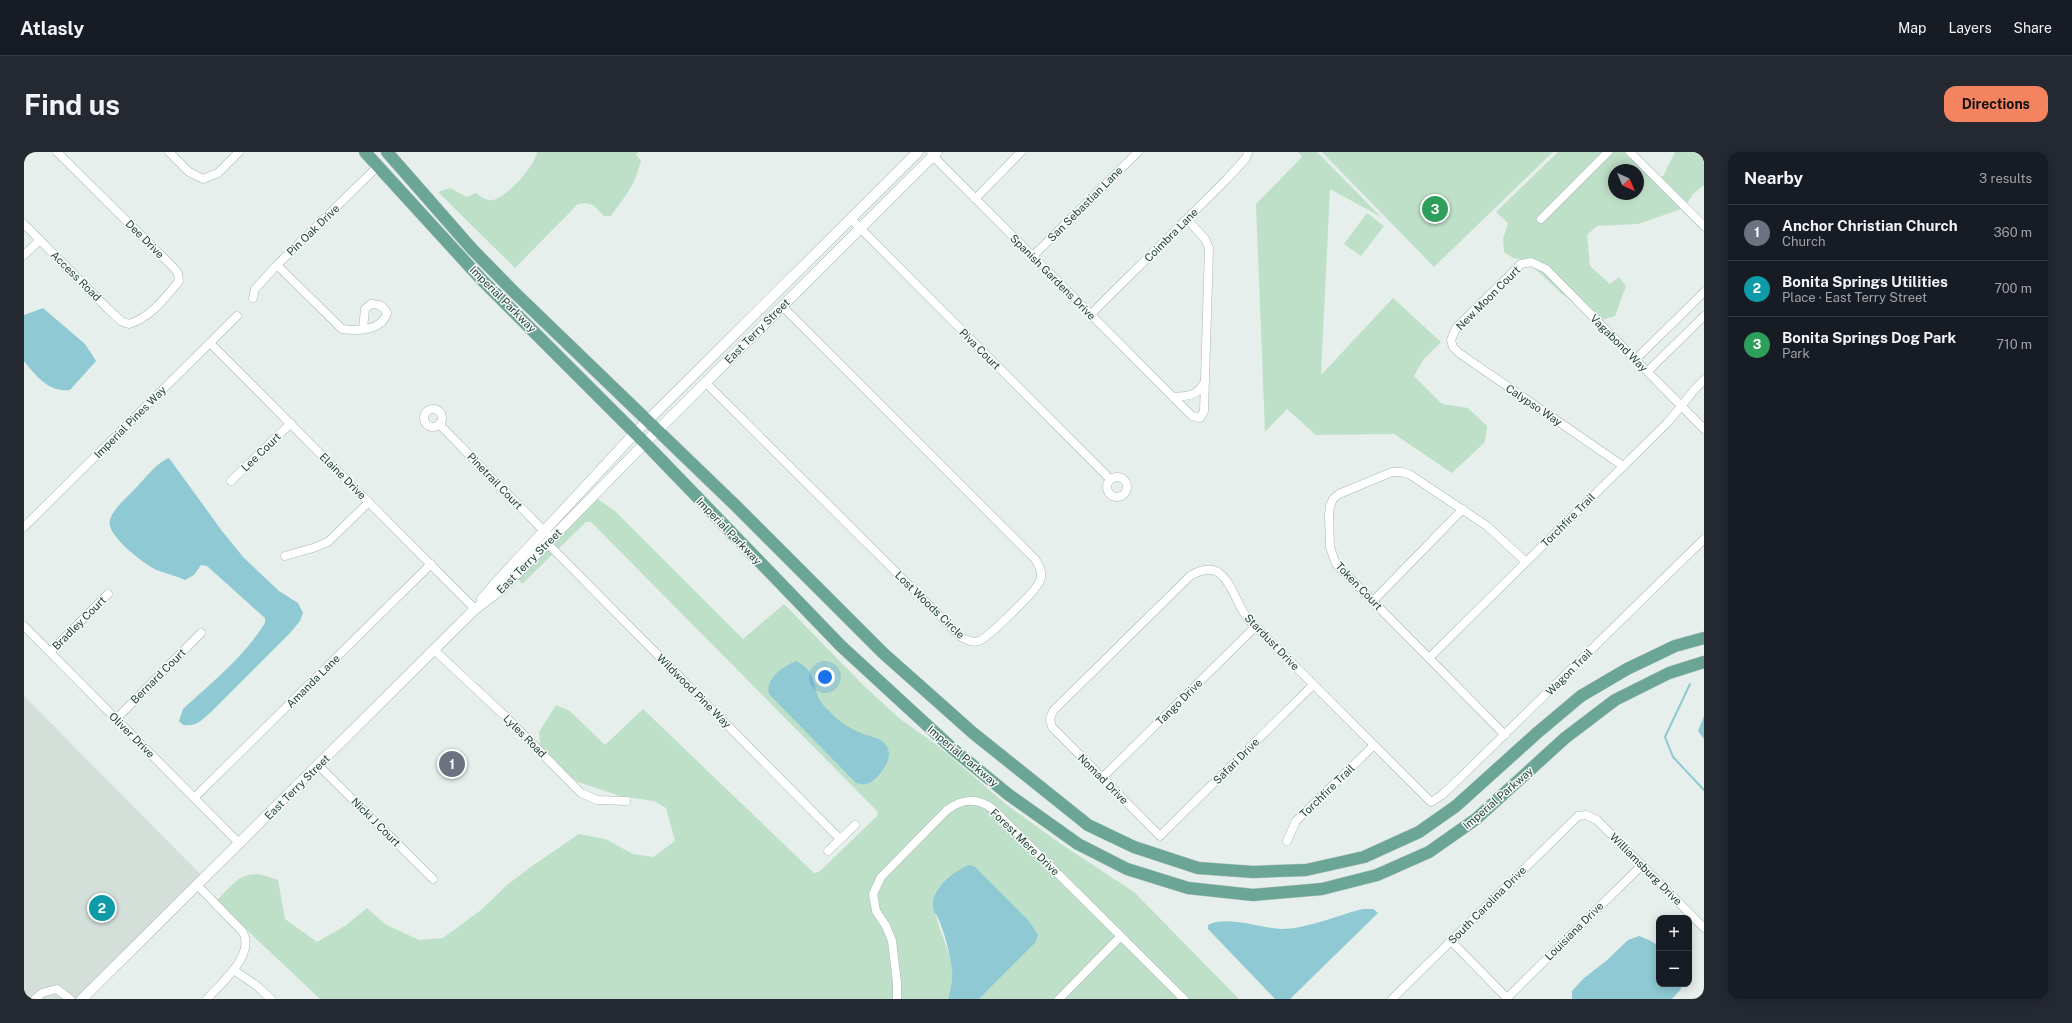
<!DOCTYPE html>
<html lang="en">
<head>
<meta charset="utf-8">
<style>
  body { margin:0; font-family:"Public Sans",sans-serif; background:#242831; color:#f1f3f6 }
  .controls { position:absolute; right:12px; bottom:12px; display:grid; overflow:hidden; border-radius:8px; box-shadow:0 2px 10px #0003 }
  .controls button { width:36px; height:36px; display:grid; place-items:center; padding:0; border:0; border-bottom:1px solid #363941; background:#171b24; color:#f1f3f6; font:20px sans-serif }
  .compass { position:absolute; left:1584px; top:12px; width:36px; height:36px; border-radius:50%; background:#171b24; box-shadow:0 2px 10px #0003; rotate:136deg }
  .you { position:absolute; left:801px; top:525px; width:14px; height:14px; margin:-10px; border:3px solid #fff; border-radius:50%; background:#1a73e8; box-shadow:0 0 0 6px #1a73e833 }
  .badge { display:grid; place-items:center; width:26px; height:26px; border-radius:50%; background:#f4845f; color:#fff; font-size:13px; font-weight:700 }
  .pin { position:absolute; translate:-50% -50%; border:2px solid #fff; box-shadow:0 1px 4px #0006 }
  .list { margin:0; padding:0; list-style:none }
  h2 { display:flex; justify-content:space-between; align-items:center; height:52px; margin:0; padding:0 16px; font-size:17px }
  h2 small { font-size:13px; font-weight:400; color:#9ea1a6 }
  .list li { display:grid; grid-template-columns:26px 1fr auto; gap:12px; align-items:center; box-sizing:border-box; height:56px; padding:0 16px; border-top:1px solid #363941 }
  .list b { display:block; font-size:15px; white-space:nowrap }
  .list p { margin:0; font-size:13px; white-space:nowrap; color:#9ea1a6 }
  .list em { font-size:13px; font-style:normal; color:#9ea1a6 }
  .map { position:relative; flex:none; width:1680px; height:847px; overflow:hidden; border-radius:12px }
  header { display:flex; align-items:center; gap:24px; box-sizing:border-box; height:56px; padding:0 20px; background:#171b24; border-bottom:1px solid #363941 }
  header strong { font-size:19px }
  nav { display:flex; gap:22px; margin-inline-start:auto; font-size:14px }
  .intro { display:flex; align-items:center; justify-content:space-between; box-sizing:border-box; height:96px; padding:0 24px }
  h1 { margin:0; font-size:28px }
  .button { padding:10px 18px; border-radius:12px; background:#f4845f; color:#111; font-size:14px; font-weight:700 }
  main { display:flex; gap:24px; padding:0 24px }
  aside { flex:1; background:#171b24; border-radius:12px; box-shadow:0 2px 10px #0003 }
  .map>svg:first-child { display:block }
  .built { fill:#d4dfda }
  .green { fill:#bfe0c8; fill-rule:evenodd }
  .water { fill:#8ec9d4 }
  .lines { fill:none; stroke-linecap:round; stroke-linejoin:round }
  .stream { stroke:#8ec9d4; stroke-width:2 }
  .minor-casing { stroke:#a8b8b2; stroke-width:9 }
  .tertiary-casing { stroke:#a8b8b2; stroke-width:11 }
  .primary-casing { stroke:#c2cac8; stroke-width:13 }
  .minor { stroke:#fff; stroke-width:8 }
  .tertiary { stroke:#fff; stroke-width:10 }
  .primary { stroke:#6aa596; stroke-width:12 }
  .labels { text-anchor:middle; stroke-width:3; stroke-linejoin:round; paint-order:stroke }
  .street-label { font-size:11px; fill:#24423a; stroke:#f7fbf9 }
</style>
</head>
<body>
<header>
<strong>Atlasly</strong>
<nav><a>Map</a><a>Layers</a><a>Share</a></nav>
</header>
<div class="intro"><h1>Find us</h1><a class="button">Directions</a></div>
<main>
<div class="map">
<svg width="1680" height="847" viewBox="0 0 1680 847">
  <rect width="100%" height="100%" fill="#e6efeb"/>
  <polygon class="built" points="0,544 177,723 52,847 0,847"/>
  <g class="green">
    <path d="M513 0H614L612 3 617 8C611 34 602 43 587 64H580C570 54 569 49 554 52L491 116 414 40 426 36 443 45 452 41C457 45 463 49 469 48 483 45 511 14 513 0Z"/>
    <polygon points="1274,0 1293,0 1357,65 1306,37 1297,223 1369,146 1417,190 1399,208 1390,224 1418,252 1444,256 1463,274 1461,290 1428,321 1370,282 1292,283 1263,257 1241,280 1232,52 1278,5"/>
    <polygon points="1298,0 1529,0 1410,115"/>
    <path d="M1534 0H1602L1629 27 1639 24 1651 0H1672L1680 7V33L1669 42 1660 56 1614 72 1573 74 1563 83 1566 114 1586 132 1595 125 1602 134 1591 164 1577 168 1538 142 1502 108 1489 106 1480 100 1479 87 1484 71 1472 60ZM1590 18H1614V42H1590Z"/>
    <polygon points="1343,61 1360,74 1337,104 1320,92"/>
    <path d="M572 346 591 359 719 487 760 452 839 533 875 566 914 594 983 653 1037 692 1110 740 1215 847H955L1012 790 1014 783 1005 769 983 749 928 723C922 729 914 734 911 742 906 761 923 790 927 810 930 823 927 835 924 847H296L192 749C214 727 220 714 254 728L261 767 293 790 321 774 343 756 361 772 395 788 419 786 457 758 483 733 508 714 555 682 581 687 609 702 629 705 651 689 642 656 630 649 596 644 554 630 529 613 516 594 515 580 532 553 546 559 581 593 619 557 790 721 795 720 853 664 854 660 567 370H562L498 432 494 427Z"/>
  </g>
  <g class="water">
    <path d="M19 156 61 192 72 209 46 238C25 241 11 223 0 209V163Z"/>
    <path d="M145 306 198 379 220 406 255 439 274 451 279 461 276 469 266 481 188 559C178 568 172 575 159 573L155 569 159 557C188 530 220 505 241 471V466L183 414 177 413 170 423 161 428C152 424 144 422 135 419 122 414 81 383 86 368 89 357 101 347 109 339 119 329 132 311 145 306Z"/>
    <path d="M772 509C792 518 788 532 796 549 799 553 803 557 806 560 815 570 827 577 839 582 845 584 854 586 859 590 872 601 861 617 852 626 846 632 840 634 832 631L745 542C741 527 759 514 772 509Z"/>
    <polygon points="1680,564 1680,587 1674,579"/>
    <path d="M944 713 950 714 1005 769 1014 783 1012 790 955 847H924C927 835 930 823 927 811 925 798 919 775 913 764 912 762 910 760 910 759 904 738 928 721 944 713Z"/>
    <path d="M1339 757H1349L1354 761 1266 847H1251L1184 777V773C1202 763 1236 776 1257 777 1283 777 1314 763 1339 757Z"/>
    <polygon points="1615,784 1625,788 1635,794 1635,832 1658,832 1657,837 1648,847 1548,847 1548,839 1560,826 1582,809 1604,788"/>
  </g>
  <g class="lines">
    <polyline class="stream" points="1666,532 1641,585 1649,605 1680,638"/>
    <g class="minor-casing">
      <g id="minor">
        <polyline points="145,0 165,20 179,27 194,21 215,0"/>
        <polyline points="907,0 909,4 1168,264 1176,266 1180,259 1185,96 1181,87 1163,67"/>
        <polyline points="1606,0 1680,74"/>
        <polyline points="951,47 997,0"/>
        <polyline points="826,66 1086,327"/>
        <polyline points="1517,67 1584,0"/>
        <path d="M0 72 84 157 97 169 105 172C126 166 141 146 155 129L154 121 149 115 33 0"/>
        <polyline points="0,103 16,88"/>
        <polyline points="1009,104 1114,0"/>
        <path d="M253 113 318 177C333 179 358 179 363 161 359 154 355 152 347 152L341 157 339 176"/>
        <polyline points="229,146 231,137 253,113 354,14"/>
        <polyline points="1067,162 1203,27 1222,6 1224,0"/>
        <polyline points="186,191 451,457"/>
        <polyline points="1612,207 1680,140"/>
        <polyline points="1624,219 1680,164"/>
        <path d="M681 230 937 485C943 488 948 491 955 489 962 487 1010 441 1014 432 1016 430 1017 426 1017 424 1018 417 1014 412 1011 407L758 154"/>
        <path d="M1149 245C1162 244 1174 244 1180 231"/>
        <circle cx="409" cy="266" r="9"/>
        <polyline points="415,272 524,383"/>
        <polyline points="1599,314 1435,201 1429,195 1427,188 1432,176 1497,112 1507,110 1522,117 1680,277"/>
        <circle cx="1093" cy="335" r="10"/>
        <polyline points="207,329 267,271"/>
        <polyline points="0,375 213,164"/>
        <polyline points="523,391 816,687"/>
        <polyline points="261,404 289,396 304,390 345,350"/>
        <polyline points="1349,449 1439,357"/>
        <polyline points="0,474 216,692"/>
        <polyline points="409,497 482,565 557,641 573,648 602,649"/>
        <polyline points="26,500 84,442"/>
        <path d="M1405 506 1643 271C1656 257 1666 241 1680 228"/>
        <path d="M1289 533 1136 684 1028 575 1026 567 1029 559 1166 424C1203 401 1207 445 1224 467L1407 650 1418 643 1437 625 1680 387"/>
        <polyline points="92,567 177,481"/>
        <polyline points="1481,583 1312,412 1306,395 1305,363 1306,354 1309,347 1315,342 1368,320 1377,320 1385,322 1463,374 1502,410"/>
        <polyline points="294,613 409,727"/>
        <polyline points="1078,626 1231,475"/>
        <polyline points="170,646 407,412"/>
        <polyline points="1263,689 1272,669 1349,594"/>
        <polyline points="804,699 831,673"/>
        <path d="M173 733 219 780C231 804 197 831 183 847"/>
        <polyline points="1427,789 1484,847"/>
        <polyline points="210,818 233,834 247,847"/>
        <polyline points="1483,846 1618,713"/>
        <polyline points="11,847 18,841 33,837 46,847"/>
        <path d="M873 847V831L868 789 862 774 852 759 849 742 857 725 923 658C939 646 953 646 969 657L1160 847"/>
        <polyline points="1035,847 1097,784"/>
        <polyline points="1368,847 1554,664 1562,663 1573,668 1680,776"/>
      </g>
    </g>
    <g class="tertiary-casing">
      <g id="tertiary">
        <polyline points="458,447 471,432 611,281 894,0"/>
        <polyline points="58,847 451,457 479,436 621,291 913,0"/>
      </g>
    </g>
    <g class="primary-casing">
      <g id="primary">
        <polyline points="341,0 457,127 621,291 817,494 930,598 985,643 1054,692 1103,717 1164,736 1229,743 1298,737 1353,723 1405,700 1452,667 1541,586 1591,548 1645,521 1680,510"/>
        <polyline points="363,0 448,97 489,139 711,353 859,501 949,581 1064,673 1110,695 1174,716 1229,720 1282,718 1340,705 1395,680 1432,654 1513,581 1557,544 1603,517 1651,494 1680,486"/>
      </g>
    </g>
    <use href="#minor" class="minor"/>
    <use href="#tertiary" class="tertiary"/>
    <use href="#primary" class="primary"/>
  </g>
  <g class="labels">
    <g class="street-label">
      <text transform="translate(1061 52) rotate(-45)" y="4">San Sebastian Lane</text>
      <text transform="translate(289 78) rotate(-44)" y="4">Pin Oak Drive</text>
      <text transform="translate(1147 83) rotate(-45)" y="4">Coimbra Lane</text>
      <text transform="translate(121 87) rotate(45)" y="4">Dee Drive</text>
      <text transform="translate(52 124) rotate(45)" y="4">Access Road</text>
      <text transform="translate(1029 125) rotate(45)" y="4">Spanish Gardens Drive</text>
      <text transform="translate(1464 146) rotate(-45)" y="4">New Moon Court</text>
      <text transform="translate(479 147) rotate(45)" y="4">Imperial Parkway</text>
      <text transform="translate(733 179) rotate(-45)" y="4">East Terry Street</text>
      <text transform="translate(1595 191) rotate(45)" y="4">Vagabond Way</text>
      <text transform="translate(956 197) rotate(45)" y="4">Piva Court</text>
      <text transform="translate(1510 253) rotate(34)" y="4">Calypso Way</text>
      <text transform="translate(106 270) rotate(-45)" y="4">Imperial Pines Way</text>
      <text transform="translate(237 300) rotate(-44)" y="4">Lee Court</text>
      <text transform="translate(319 324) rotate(45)" y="4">Elaine Drive</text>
      <text transform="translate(471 329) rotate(46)" y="4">Pinetrail Court</text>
      <text transform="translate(1544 368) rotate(-45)" y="4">Torchfire Trail</text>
      <text transform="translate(705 379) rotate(46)" y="4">Imperial Parkway</text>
      <text transform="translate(505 409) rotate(-45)" y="4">East Terry Street</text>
      <text transform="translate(1335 434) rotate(46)" y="4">Token Court</text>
      <text transform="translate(906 453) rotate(44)" y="4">Lost Woods Circle</text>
      <text transform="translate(55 471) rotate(-45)" y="4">Bradley Court</text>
      <text transform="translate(1248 490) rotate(46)" y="4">Stardust Drive</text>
      <text transform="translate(1545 520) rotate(-45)" y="4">Wagon Trail</text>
      <text transform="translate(134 524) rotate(-45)" y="4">Bernard Court</text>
      <text transform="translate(289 529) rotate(-45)" y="4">Amanda Lane</text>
      <text transform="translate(670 539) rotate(45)" y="4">Wildwood Pine Way</text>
      <text transform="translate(1155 550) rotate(-45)" y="4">Tango Drive</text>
      <text transform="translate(108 583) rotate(45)" y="4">Oliver Drive</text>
      <text transform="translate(501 584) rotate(45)" y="4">Lyles Road</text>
      <text transform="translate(939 604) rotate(40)" y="4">Imperial Parkway</text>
      <text transform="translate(1212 609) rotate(-45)" y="4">Safari Drive</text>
      <text transform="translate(1079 627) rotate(45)" y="4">Nomad Drive</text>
      <text transform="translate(273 635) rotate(-45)" y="4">East Terry Street</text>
      <text transform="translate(1303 639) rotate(-44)" y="4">Torchfire Trail</text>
      <text transform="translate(1474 646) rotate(-41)" y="4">Imperial Parkway</text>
      <text transform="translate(352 670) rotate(45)" y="4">Nicki J Court</text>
      <text transform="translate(1001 690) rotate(44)" y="4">Forest Mere Drive</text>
      <text transform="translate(1622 717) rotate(45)" y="4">Williamsburg Drive</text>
      <text transform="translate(1463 753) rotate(-45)" y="4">South Carolina Drive</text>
      <text transform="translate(1550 779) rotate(-45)" y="4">Louisiana Drive</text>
    </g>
  </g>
</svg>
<div class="controls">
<button>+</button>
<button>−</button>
</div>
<svg class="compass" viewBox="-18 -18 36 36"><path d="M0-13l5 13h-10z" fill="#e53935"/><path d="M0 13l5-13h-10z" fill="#9ea1a6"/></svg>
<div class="you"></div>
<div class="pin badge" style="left:428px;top:612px;background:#6b7280">1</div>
<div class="pin badge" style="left:78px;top:756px;background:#0f9aa8">2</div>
<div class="pin badge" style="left:1411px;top:57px;background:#2e9e5b">3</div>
</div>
<aside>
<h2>Nearby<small>3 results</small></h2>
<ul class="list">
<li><span class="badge" style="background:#6b7280">1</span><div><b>Anchor Christian Church</b><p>Church</p></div><em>360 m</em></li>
<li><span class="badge" style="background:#0f9aa8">2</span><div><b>Bonita Springs Utilities</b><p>Place · East Terry Street</p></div><em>700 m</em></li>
<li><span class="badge" style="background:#2e9e5b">3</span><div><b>Bonita Springs Dog Park</b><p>Park</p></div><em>710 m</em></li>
</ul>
</aside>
</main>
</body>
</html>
